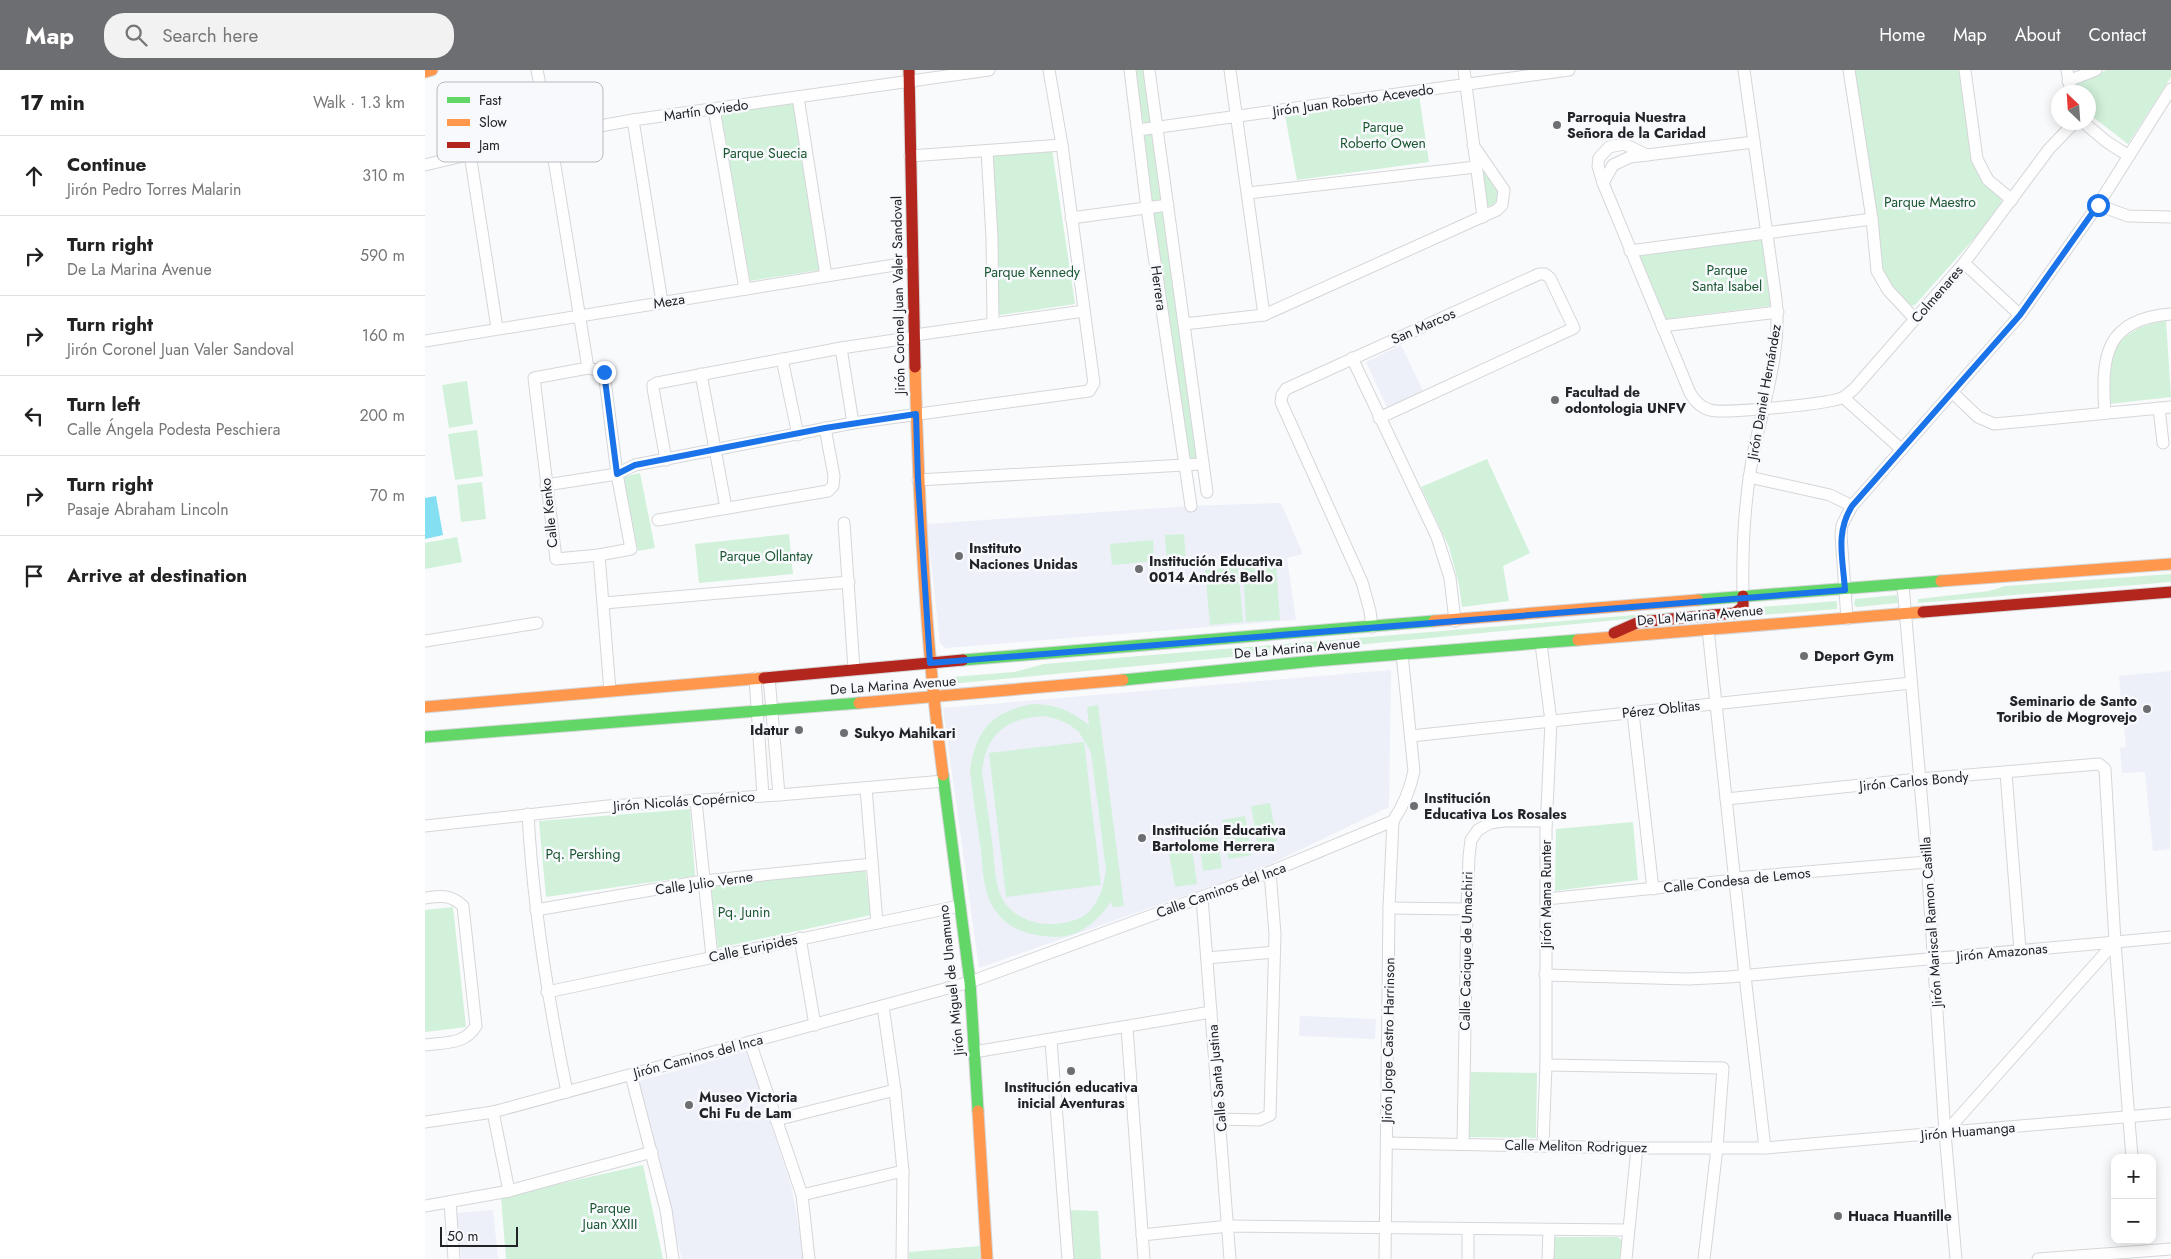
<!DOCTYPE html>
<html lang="en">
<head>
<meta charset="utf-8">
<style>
  body { margin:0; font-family:Jost,sans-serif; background:#f2f2f2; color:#222 }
  .controls { position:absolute; right:15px; bottom:15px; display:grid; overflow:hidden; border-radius:10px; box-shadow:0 2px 12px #0003 }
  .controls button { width:45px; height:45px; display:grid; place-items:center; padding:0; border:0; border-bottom:1px solid #e0e0e0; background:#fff; color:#222; font:25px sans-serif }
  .compass { position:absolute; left:1626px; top:15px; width:45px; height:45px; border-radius:50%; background:#fff; box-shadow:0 2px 12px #0003; rotate:335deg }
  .scale { position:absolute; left:15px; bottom:12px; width:78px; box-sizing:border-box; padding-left:5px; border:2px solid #222327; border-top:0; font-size:14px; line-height:18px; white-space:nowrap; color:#222327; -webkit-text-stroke:4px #f8f9fd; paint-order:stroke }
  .stop { position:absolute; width:15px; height:15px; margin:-11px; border:4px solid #1a73e8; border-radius:50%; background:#fff }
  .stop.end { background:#1a73e8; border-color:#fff; box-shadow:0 1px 5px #0008 }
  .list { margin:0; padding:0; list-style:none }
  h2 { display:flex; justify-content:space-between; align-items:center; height:65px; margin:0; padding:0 20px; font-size:21px }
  h2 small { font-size:16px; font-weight:400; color:#767676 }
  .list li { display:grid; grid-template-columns:32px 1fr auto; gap:15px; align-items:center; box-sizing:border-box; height:80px; padding:0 20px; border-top:1px solid #e0e0e0 }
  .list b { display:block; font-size:19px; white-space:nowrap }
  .list p { margin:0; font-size:16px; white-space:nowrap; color:#767676 }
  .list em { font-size:16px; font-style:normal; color:#767676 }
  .icon { flex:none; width:28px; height:28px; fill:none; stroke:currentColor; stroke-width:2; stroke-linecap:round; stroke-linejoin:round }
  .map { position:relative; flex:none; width:1746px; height:1189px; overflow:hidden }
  header { display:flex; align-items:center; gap:30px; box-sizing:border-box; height:70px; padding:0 25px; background:#6d6e72; color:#fff }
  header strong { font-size:24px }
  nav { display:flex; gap:28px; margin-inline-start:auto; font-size:18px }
  .search { width:350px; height:45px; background:#f2f2f2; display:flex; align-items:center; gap:12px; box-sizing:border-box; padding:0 18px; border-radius:20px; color:#767676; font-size:19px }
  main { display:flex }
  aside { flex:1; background:#fff }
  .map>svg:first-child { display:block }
  .built { fill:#edeff9 }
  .green { fill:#d1f1da; fill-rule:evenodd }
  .water { fill:#83dff1 }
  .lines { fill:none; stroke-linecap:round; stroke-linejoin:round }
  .street-casing { stroke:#d5d6d9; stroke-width:13 }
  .fast-casing { stroke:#d5d6d9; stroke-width:13 }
  .slow-casing { stroke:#d5d6d9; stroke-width:13 }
  .jam-casing { stroke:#d5d6d9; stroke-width:13 }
  .street { stroke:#fefeff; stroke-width:11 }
  .fast { stroke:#63d668; stroke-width:11 }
  .slow { stroke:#ff974d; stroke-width:11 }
  .jam { stroke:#b3261e; stroke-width:11 }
  .route { stroke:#1a73e8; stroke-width:6 }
  .poi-dot { fill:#6d6e72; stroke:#f8f9fd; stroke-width:2 }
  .labels { text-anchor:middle; stroke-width:5; stroke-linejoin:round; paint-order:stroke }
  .street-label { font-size:14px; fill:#222327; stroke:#f8f9fd }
  .poi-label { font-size:14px; font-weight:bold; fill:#222327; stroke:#f8f9fd; text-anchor:start }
  .park-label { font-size:14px; fill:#1a5630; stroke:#f8f9fd }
  .key { fill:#f8f9fd; stroke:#b8b9bd; stroke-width:1 }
  .key-label { font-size:14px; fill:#222327 }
</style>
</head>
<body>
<header>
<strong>Map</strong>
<div class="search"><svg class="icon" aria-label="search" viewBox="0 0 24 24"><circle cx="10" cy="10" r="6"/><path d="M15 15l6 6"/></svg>Search here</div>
<nav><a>Home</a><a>Map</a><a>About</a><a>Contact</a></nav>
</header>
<main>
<aside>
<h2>17 min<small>Walk · 1.3 km</small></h2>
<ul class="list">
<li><svg class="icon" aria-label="ahead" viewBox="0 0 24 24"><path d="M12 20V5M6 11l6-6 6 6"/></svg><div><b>Continue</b><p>Jirón Pedro Torres Malarin</p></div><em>310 m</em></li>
<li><svg class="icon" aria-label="right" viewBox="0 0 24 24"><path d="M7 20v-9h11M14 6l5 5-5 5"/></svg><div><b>Turn right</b><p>De La Marina Avenue</p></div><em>590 m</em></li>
<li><svg class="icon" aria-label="right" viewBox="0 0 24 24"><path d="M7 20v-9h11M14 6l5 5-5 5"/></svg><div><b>Turn right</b><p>Jirón Coronel Juan Valer Sandoval</p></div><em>160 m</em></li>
<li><svg class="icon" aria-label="left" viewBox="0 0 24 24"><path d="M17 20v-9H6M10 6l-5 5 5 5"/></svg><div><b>Turn left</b><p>Calle Ángela Podesta Peschiera</p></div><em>200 m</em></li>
<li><svg class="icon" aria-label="right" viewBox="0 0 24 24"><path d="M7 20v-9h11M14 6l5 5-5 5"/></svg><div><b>Turn right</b><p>Pasaje Abraham Lincoln</p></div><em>70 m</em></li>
<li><svg class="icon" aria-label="arrive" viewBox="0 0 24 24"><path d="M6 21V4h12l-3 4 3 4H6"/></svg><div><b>Arrive at destination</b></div></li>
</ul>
</aside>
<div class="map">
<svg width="1746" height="1189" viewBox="0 0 1746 1189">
  <rect width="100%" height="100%" fill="#f9fafc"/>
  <g class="built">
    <polygon points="976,275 998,321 962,337 941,292"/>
    <polygon points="856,433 878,484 862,488 871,550 520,578 515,573 502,454 766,436"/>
    <polygon points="966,600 964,737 833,800 554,898 518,638"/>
    <polygon points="1746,601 1745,779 1728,781 1720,702 1697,703 1695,678 1701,677 1694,606"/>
    <polygon points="875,946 951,949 950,969 874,966"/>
    <polygon points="322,981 367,1119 379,1189 257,1189 211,1012"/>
    <polygon points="68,1140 73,1189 37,1189 31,1143"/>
  </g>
  <g class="green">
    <polygon points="709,0 720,0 727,50 725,53 719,53 717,49"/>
    <polygon points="1430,0 1535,0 1546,83 1550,97 1559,111 1576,127 1577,133 1553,164 1490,235 1485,236 1467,218 1456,199"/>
    <polygon points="1682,0 1746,0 1746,7 1703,74 1664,44 1664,22 1653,22 1650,12"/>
    <polygon points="994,25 1004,92 872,110 860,45"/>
    <polygon points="369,33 395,200 325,211 296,43"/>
    <polygon points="726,62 728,65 738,129 736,132 728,132 726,129 717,67 719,63"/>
    <polygon points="627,79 650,234 575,245 570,241 568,84"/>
    <polygon points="1055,90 1075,117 1075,128 1068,135 1059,137"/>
    <polygon points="737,139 740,142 772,385 770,389 763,389 727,144 728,140"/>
    <polygon points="1337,168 1346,236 1241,249 1213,186"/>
    <polygon points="1741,250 1746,327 1684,334 1683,298 1693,271 1716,257"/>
    <polygon points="42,311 48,354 24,358 17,315"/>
    <polygon points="52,360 58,406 30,410 23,364"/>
    <polygon points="1062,389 1105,483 1078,496 1084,531 1037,537 1034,515 1024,477 996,417"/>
    <polygon points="215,403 230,478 213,481 198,407"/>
    <polygon points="57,412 61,449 36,452 32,415"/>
    <polygon points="364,464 368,504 274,513 270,474"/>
    <polygon points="759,464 761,493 742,494 740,465"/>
    <polygon points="32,467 37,492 0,499 0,473"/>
    <polygon points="728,470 729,491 687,495 685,474"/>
    <polygon points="851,494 855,550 821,552 818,496"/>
    <polygon points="813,497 818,552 785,555 780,500"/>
    <polygon points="1746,504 1746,512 1493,533 1493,529 1564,521 1580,516"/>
    <polygon points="1472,525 1473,533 1432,537 1429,535 1430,529"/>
    <polygon points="1412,531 1412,539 1324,546 1323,538"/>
    <polygon points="1306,537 1306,539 525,614 527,607 589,602 619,594"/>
    <path d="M607 634C633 635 644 640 664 655L662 637 673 635 699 836 688 837 686 832C668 856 650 871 619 866 599 864 581 857 570 840 558 823 558 800 556 780 552 754 548 727 545 700 551 660 567 642 607 634ZM619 646 632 649 645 655 654 662 666 682 681 800C678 821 671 845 647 851 621 859 587 852 575 824 569 808 569 788 567 771 564 748 560 725 557 702 561 663 582 648 619 646Z"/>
    <polygon points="659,672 676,815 581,827 564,683"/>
    <polygon points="845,733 852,771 833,775 826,736"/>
    <polygon points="265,739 270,806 121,827 114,751"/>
    <polygon points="820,746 827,785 803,789 797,750"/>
    <polygon points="1208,752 1213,810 1130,821 1131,759"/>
    <polygon points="791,761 797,798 778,801 773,764"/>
    <polygon points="766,773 772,814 750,817 743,777"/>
    <polygon points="440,798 446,845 293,878 285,816"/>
    <polygon points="28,837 41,957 0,962 0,840"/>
    <polygon points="1046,1002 1112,1003 1111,1068 1044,1067"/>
    <polygon points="218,1095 238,1189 81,1189 76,1127"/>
    <polygon points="645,1140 673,1141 676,1189 648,1189"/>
    <polygon points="1129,1167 1192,1167 1197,1170 1195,1189 1125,1189"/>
    <polygon points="555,1176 556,1189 484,1189 484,1182"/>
  </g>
  <polygon class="water" points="11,426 18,465 0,469 0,428"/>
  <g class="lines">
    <g class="street-casing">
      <g id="street">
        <polyline points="112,0 125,65 163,298"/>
        <polyline points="705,0 722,138 766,436"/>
        <polyline points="724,0 782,422"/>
        <polyline points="805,0 839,245"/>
        <polyline points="1039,0 1058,147"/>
        <polyline points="1424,0 1447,149 1452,201 1463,220 1490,249"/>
        <polyline points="1540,0 1552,89 1563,110 1587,130"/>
        <polyline points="1642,0 1646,22"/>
        <polyline points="1643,11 1671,0"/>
        <polyline points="373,27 401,206"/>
        <polyline points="289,39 320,219"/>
        <polyline points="208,50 237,232"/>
        <polyline points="1658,52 1682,72 1704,86"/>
        <polyline points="713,60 1144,0"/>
        <path d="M1329 72 1205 87 1188 95 1178 113 1265 323C1270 331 1275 337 1285 340 1298 344 1407 334 1419 327 1422 325 1425 322 1428 320L1539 193 1624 79 1650 52"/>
        <polyline points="562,81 567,168 568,253"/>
        <polyline points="45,84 72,258"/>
        <polyline points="485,86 637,75"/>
        <polyline points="0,95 125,65 208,50 564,0"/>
        <polyline points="1178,113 1173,96 1174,88 1184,77 1199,74 1222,85"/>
        <polyline points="823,123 1051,97"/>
        <polyline points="1673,135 1703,146 1746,147"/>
        <polyline points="646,148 743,135"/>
        <polyline points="1205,181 1447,149"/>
        <polyline points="1539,193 1595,245"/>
        <polyline points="759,254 839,245 1072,140 1077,135 1079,120 1048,75"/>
        <polyline points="1237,256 1353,242"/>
        <polyline points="490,265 659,241"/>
        <polyline points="0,271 488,192"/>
        <polyline points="416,278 428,353"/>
        <polyline points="927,288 1012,467 1025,508 1030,551"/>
        <polyline points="357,289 373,365"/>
        <polygon points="163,298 179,302 192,404 206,479 174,485 131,489 109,308"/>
        <polyline points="276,304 301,438"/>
        <polyline points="1527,322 1553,347 1569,354 1746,337"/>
        <polyline points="1419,328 1476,379"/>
        <polyline points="1734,338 1738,373"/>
        <path d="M1680 343C1676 286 1680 249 1746 244"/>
        <polyline points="241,390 228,318 228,315 232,313 416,278 490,267"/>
        <polyline points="1324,407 1405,425 1427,436"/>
        <polyline points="493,410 777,394"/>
        <polyline points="121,415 192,404 210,395 428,353 664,321 669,313 637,75 624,0"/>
        <polyline points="233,450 403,421 408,416 409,406 400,358"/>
        <polyline points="419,453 429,599"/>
        <polyline points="174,485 185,621"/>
        <polyline points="1478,515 1502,792 1520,1063 1531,1189"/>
        <path d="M1318 526C1317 480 1319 435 1327 390 1337 337 1357 283 1351 229L1319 0"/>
        <polyline points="179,533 424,512"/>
        <polyline points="1422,549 1416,465 1417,455 1427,436 1595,245 1673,135 1746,19"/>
        <polyline points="947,557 945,541 937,512 856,332 857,325 861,319 1114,204 1120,204 1125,208 1149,258 954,348"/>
        <polyline points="1283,559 1320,906 1340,1078"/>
        <polyline points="0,571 112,553"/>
        <polyline points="1116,574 1126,651 1121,760 1121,995 1118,1075"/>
        <polyline points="344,607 354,725"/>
        <polyline points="330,608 338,726"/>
        <polyline points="1208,643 1228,819"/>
        <polyline points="986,666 1486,613"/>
        <polyline points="1581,703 1595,880"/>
        <polyline points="441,718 452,853"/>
        <polyline points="1301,729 1494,709 1674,694 1680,699 1690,872 1707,1088"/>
        <polyline points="271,731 287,887"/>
        <path d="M103 744C108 838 123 930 142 1022"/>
        <polyline points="0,756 183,736 354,725 519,711"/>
        <polyline points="777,827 805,1189"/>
        <path d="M0 828C16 826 25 824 38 836L51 956C39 975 21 972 0 975"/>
        <polyline points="1121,829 1301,811 1309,808 1502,792"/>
        <polyline points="964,838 1042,839"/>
        <polyline points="111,840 278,811 447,794"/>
        <polyline points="375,868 390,955"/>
        <polyline points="782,888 849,882"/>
        <polyline points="1120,905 1263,909 1304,907 1746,867"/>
        <polyline points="122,922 534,836"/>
        <polyline points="458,936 470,1020 478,1101 477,1189"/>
        <polyline points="702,958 719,1189"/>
        <polyline points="626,971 643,1189"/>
        <polyline points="325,972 377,1125 384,1189"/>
        <polyline points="549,982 786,942"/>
        <polyline points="1121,995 1298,998 1292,1078 1279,1189"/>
        <polyline points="206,1005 241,1140 248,1189"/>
        <polyline points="68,1042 84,1121"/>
        <polyline points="795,1049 834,1050 845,1045 850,864 845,802"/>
        <polyline points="351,1050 470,1020"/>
        <path d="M0 1052 68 1042 545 912 845 802 968 751C979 735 985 720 989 701L977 584"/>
        <polyline points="1520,1063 1690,872"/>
        <polyline points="962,1073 1212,1078 1340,1078 1746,1043"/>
        <polyline points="1038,1074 1042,839 1044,786 1046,770 1053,760 1065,753 1078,751 1121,751"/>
        <polyline points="377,1125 478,1101"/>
        <polyline points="25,1132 29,1189"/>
        <polyline points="0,1136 84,1121 227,1082"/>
        <polyline points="717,1165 804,1156 1203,1160"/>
        <polyline points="960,1189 964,838 968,751"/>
        <polyline points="1043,1189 1043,1159"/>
        <polyline points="1123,1189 1124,1160"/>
        <polyline points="1201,1189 1212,1078"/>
        <polyline points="1613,1189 1746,1179"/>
      </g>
    </g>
    <g class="fast-casing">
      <g id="fast">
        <polyline points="1273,530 1516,511"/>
        <polyline points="538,590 1009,551"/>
        <polyline points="698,610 889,591 1153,570"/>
        <polyline points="0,667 434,633"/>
        <polyline points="518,705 545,912 553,1041"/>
      </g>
    </g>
    <g class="slow-casing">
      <g id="slow">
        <polyline points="0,2 7,0"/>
        <path d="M490 297C494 434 500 570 518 705"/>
        <polyline points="1516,511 1746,494"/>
        <polyline points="1009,551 1273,530"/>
        <polyline points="1153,570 1498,542"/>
        <polyline points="434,633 698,610"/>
        <polyline points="0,637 339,608"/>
        <polyline points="553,1041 562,1189"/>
      </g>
    </g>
    <g class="jam-casing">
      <g id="jam">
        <polyline points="484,0 490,297"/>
        <polyline points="1498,542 1746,522"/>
        <polyline points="1189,563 1214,552 1310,543 1318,537 1318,526"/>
        <polyline points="339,608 538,590"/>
      </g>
    </g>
    <use href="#street" class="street"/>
    <use href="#fast" class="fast"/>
    <use href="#slow" class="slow"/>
    <use href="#jam" class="jam"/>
  </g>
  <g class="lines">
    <path class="route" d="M179 302 192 404 210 395 400 358 491 344 493 410 505 593 1420 520C1418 489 1410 463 1427 436L1595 245 1673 135"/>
  </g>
  <g class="poi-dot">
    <circle cx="1132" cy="55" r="5"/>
    <circle cx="1130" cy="330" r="5"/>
    <circle cx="534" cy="486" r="5"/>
    <circle cx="714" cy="499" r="5"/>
    <circle cx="1379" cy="586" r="5"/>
    <circle cx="1722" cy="639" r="5"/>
    <circle cx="374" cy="660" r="5"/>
    <circle cx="419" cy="663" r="5"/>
    <circle cx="989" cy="736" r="5"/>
    <circle cx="717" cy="768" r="5"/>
    <circle cx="646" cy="1001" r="5"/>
    <circle cx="264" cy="1035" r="5"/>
    <circle cx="1413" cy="1146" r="5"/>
  </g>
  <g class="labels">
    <g class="street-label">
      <text transform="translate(928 30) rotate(-8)" y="5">Jirón Juan Roberto Acevedo</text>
      <text transform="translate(281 40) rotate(-8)" y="5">Martín Oviedo</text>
      <text transform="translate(734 218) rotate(82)" y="5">Herrera</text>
      <text transform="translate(1512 224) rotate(-49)" y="5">Colmenares</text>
      <text transform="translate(473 225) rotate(-91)" y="5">Jirón Coronel Juan Valer Sandoval</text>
      <text transform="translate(244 231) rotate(-9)" y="5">Meza</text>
      <text transform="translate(998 256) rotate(-24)" y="5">San Marcos</text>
      <text transform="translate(1339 322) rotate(-80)" y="5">Jirón Daniel Hernández</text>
      <text transform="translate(124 443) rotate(-96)" y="5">Calle Kenko</text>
      <text transform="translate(1275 545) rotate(-5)" y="5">De La Marina Avenue</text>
      <text transform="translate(872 578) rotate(-5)" y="5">De La Marina Avenue</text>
      <text transform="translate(468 615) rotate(-4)" y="5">De La Marina Avenue</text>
      <text transform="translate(1236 639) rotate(-6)" y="5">Pérez Oblitas</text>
      <text transform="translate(1489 711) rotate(-5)" y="5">Jirón Carlos Bondy</text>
      <text transform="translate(259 731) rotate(-4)" y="5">Jirón Nicolás Copérnico</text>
      <text transform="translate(1312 810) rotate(-6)" y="5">Calle Condesa de Lemos</text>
      <text transform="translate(279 813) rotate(-8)" y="5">Calle Julio Verne</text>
      <text transform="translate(796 820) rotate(-20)" y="5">Calle Caminos del Inca</text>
      <text transform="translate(1121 824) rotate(-90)" y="5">Jirón Mama Runter</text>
      <text transform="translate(1506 852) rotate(-94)" y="5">Jirón Mariscal Ramon Castilla</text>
      <text transform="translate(328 878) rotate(-12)" y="5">Calle Euripides</text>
      <text transform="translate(1041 881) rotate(-89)" y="5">Calle Cacique de Umachiri</text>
      <text transform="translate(1577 882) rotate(-5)" y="5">Jirón Amazonas</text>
      <text transform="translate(526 910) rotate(-96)" y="5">Jirón Miguel de Unamuno</text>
      <text transform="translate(963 970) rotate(-89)" y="5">Jirón Jorge Castro Harrinson</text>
      <text transform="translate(273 986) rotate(-15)" y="5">Jirón Caminos del Inca</text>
      <text transform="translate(792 1008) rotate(-95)" y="5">Calle Santa Justina</text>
      <text transform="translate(1543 1061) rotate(-5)" y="5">Jirón Huamanga</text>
      <text transform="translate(1151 1076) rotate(1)" y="5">Calle Meliton Rodriguez</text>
    </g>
    <g class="poi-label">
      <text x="1142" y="52">Parroquia Nuestra<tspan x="1142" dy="16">Señora de la Caridad</tspan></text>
      <text x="1140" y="327">Facultad de<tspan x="1140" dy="16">odontologia UNFV</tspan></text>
      <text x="544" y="483">Instituto<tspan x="544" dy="16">Naciones Unidas</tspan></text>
      <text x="724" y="496">Institución Educativa<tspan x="724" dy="16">0014 Andrés Bello</tspan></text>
      <text x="1389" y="591">Deport Gym</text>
      <text x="1712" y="636" text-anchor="end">Seminario de Santo<tspan x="1712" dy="16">Toribio de Mogrovejo</tspan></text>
      <text x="364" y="665" text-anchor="end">Idatur</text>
      <text x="429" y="668">Sukyo Mahikari</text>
      <text x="999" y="733">Institución<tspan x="999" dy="16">Educativa Los Rosales</tspan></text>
      <text x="727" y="765">Institución Educativa<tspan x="727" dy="16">Bartolome Herrera</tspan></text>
      <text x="646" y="1022" text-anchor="middle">Institución educativa<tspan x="646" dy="16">inicial Aventuras</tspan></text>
      <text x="274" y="1032">Museo Victoria<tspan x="274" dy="16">Chi Fu de Lam</tspan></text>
      <text x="1423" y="1151">Huaca Huantille</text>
    </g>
    <g class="park-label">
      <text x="958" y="62">Parque<tspan x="958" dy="16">Roberto Owen</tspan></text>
      <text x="340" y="88">Parque Suecia</text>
      <text x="1505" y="137">Parque Maestro</text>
      <text x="1302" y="205">Parque<tspan x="1302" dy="16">Santa Isabel</tspan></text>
      <text x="607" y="207">Parque Kennedy</text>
      <text x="341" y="491">Parque Ollantay</text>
      <text x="158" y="789">Pq. Pershing</text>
      <text x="319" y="847">Pq. Junin</text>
      <text x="185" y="1143">Parque<tspan x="185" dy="16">Juan XXIII</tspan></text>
    </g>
  </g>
  <rect x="12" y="12" width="166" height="80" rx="8" class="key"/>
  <rect x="22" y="27" width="23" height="6" fill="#63d668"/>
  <rect x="22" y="49" width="23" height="7" fill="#ff974d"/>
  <rect x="22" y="72" width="23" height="6" fill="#b3261e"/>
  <g class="key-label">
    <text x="54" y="35">Fast</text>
    <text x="54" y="57">Slow</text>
    <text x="54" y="80">Jam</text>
  </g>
</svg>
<div class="controls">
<button>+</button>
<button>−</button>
</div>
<svg class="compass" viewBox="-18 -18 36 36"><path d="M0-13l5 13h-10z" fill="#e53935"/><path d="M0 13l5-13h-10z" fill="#767676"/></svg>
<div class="scale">50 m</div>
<div class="stop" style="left:1673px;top:135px"></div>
<div class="stop end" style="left:179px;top:302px"></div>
</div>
</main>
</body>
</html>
